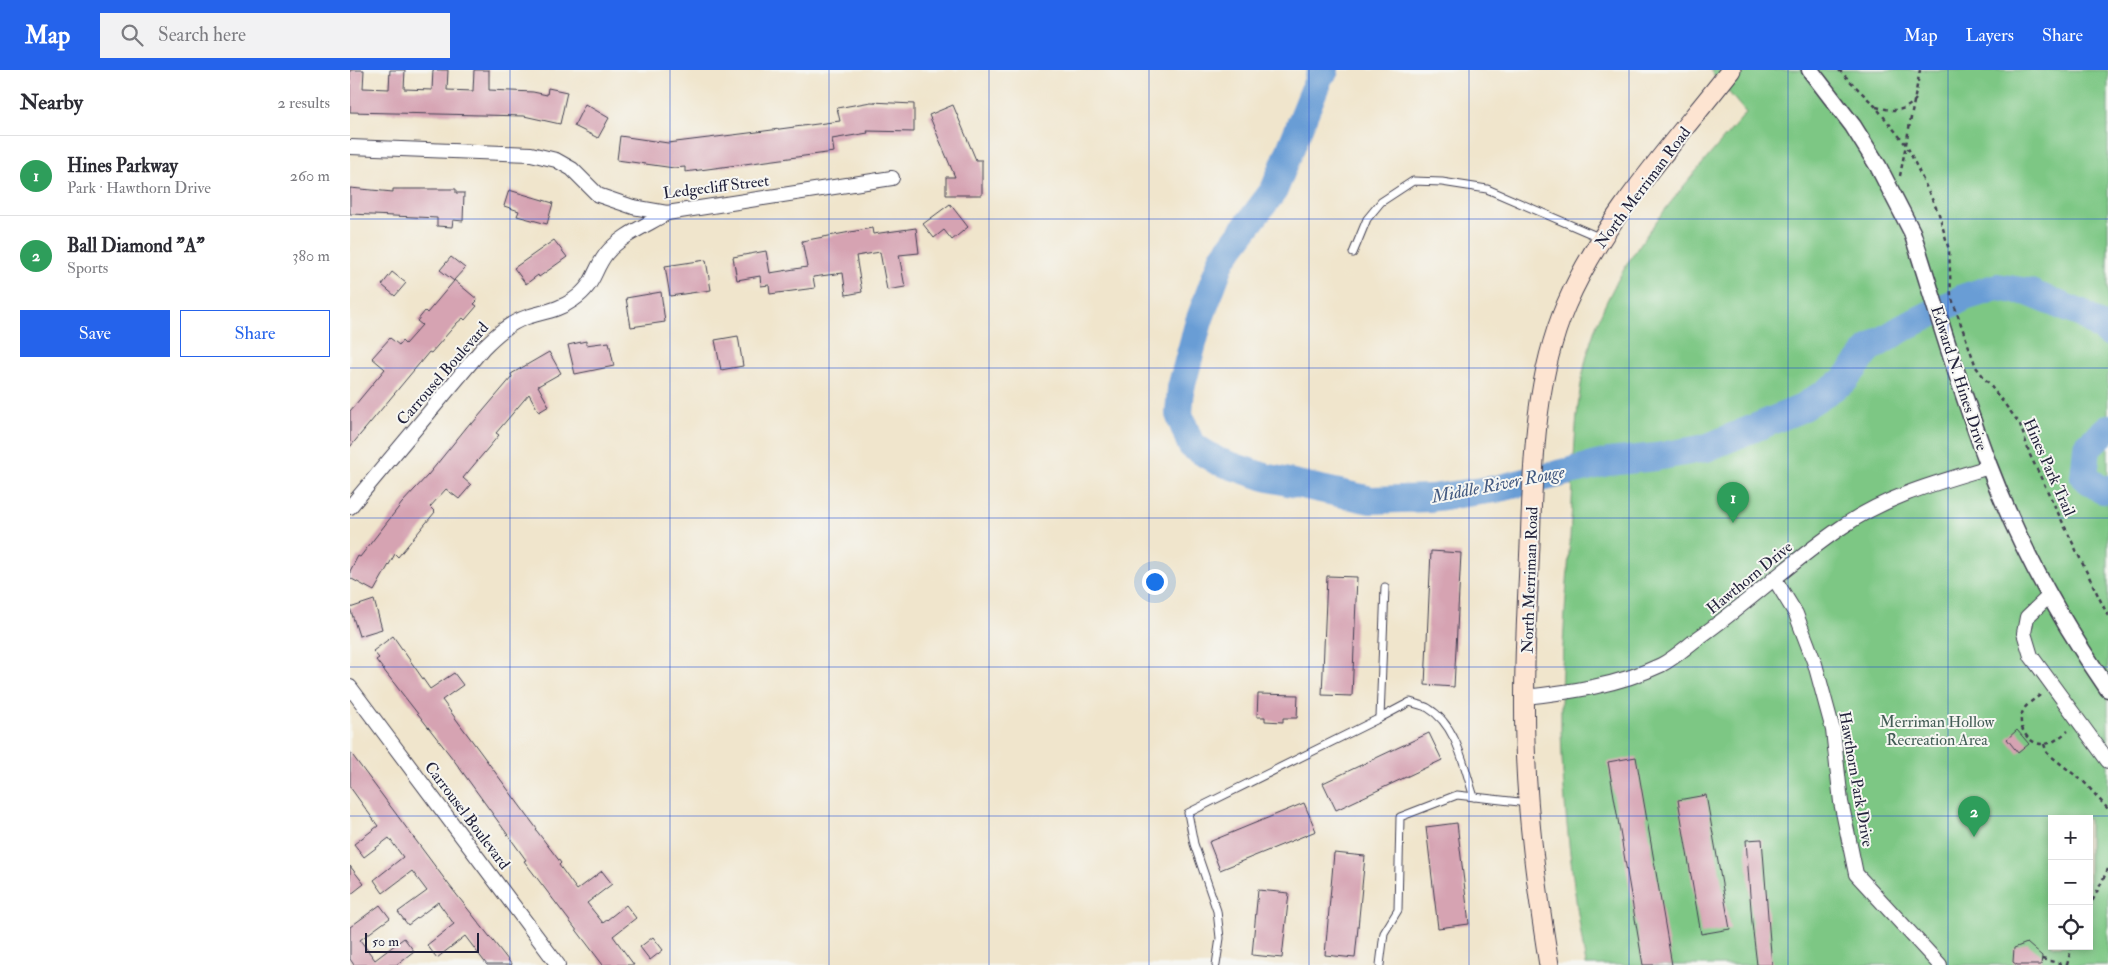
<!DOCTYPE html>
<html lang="en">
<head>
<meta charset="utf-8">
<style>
  body { margin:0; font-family:"IM FELL Double Pica",serif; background:#f2f2f3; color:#2b2b33 }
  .controls { position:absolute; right:15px; bottom:15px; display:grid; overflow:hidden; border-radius:0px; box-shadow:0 2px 8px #0003 }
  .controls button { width:45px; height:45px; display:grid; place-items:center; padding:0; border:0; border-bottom:1px solid #e1e1e2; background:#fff; color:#2b2b33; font:25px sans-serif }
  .scale { position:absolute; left:15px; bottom:12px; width:114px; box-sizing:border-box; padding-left:5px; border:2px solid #22223b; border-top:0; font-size:14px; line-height:18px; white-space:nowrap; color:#22223b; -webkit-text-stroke:4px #f6f6f2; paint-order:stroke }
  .you { position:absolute; left:804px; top:511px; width:18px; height:18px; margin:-12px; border:4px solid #fff; border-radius:50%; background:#1a73e8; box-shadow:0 0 0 8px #1a73e833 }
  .badge { display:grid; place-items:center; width:32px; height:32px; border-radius:50%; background:#2563eb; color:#fff; font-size:16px; font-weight:700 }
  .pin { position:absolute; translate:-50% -41px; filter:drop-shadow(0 1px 2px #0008) }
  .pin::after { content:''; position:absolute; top:26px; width:18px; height:15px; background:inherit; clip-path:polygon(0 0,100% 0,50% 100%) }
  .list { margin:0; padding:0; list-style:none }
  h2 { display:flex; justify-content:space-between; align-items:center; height:65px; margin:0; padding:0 20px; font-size:21px }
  h2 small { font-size:16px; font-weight:400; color:#7c7c81 }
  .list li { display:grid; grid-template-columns:32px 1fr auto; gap:15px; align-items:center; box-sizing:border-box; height:80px; padding:0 20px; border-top:1px solid #e1e1e2 }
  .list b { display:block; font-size:19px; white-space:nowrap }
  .list p { margin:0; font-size:16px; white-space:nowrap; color:#7c7c81 }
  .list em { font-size:16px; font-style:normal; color:#7c7c81 }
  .actions { display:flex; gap:10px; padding:15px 20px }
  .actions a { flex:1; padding:11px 0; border:1px solid #2563eb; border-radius:0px; text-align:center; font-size:18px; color:#2563eb }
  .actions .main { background:#2563eb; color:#fff }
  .icon { flex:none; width:28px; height:28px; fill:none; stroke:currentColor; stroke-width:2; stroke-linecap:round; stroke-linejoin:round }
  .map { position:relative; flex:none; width:1758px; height:895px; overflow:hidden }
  header { display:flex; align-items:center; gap:30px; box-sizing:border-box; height:70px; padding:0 25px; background:#2563eb; color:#fff }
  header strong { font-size:24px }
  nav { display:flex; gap:28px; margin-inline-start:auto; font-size:18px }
  .search { width:350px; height:45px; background:#f2f2f3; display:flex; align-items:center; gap:12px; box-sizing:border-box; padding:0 18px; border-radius:0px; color:#7c7c81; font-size:19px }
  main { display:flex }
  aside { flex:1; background:#fff }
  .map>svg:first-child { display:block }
  .green { fill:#7dc784; stroke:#507460; fill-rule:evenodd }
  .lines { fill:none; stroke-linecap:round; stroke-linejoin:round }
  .river { stroke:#699dd5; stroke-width:28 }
  .building { fill:#d6a3b2 }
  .service-casing { stroke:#413f51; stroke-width:9 }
  .minor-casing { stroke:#413f51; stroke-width:16 }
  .tertiary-casing { stroke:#413f51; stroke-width:19 }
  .secondary-casing { stroke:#413f51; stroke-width:21 }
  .path { stroke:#413f51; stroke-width:2.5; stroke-dasharray:4 4; stroke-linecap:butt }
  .service { stroke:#fff; stroke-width:7 }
  .minor { stroke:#fff; stroke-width:14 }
  .tertiary { stroke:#fff; stroke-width:16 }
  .secondary { stroke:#fde4d1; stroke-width:19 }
  .grid { fill:none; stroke:#1d4ed8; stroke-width:1; stroke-opacity:0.55 }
  .labels { text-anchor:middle; stroke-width:4; stroke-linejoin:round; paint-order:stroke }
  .street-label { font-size:16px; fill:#22223b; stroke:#f6f6f2 }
  .park-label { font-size:16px; fill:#425c55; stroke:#f6f6f2 }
  .water-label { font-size:18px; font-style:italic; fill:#425980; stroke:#f6f6f2 }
</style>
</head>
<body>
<header>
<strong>Map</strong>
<div class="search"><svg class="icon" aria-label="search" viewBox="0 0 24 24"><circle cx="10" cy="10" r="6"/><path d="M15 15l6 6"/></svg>Search here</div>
<nav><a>Map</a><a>Layers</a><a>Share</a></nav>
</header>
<main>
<aside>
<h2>Nearby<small>2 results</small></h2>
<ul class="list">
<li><span class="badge" style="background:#2e9e5b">1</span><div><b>Hines Parkway</b><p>Park · Hawthorn Drive</p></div><em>260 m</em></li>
<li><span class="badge" style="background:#2e9e5b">2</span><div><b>Ball Diamond &quot;A&quot;</b><p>Sports</p></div><em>380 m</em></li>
</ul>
<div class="actions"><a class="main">Save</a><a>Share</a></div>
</aside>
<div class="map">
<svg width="1758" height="895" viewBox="0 0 1758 895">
  <rect width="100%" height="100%" fill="#f6f6f2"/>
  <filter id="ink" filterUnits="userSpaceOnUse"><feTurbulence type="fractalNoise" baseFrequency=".02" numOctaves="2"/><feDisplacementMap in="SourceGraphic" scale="10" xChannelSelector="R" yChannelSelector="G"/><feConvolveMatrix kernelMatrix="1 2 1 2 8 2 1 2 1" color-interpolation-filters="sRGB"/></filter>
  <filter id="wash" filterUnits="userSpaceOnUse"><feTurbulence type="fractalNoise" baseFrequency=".0096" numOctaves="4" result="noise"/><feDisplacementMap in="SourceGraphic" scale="20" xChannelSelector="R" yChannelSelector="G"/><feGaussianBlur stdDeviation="1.12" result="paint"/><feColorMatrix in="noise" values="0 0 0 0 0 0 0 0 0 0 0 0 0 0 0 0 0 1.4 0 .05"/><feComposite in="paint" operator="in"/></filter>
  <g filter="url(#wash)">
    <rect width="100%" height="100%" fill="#f0e5cc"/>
    <path class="green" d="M1360 0H1758V895H1236C1223 817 1213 739 1211 660 1210 591 1217 521 1221 451 1225 383 1223 310 1250 246 1280 174 1345 102 1396 43ZM1702 749H1739V876H1702Z"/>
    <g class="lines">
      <g class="river">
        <polyline points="975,0 970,5 924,120 872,189 849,251 831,318 829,344 841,375 867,391 915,407 1021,430 1081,428 1146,419 1258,392 1306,387 1356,378 1450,339 1495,310 1519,279 1553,258 1615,227 1647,217 1678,222 1734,245 1758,263"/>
        <polyline points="1758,358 1737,377 1734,407 1752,420 1758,419"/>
      </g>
    </g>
    <g id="blocks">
      <g class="building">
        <polygon points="0,0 14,0 13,18 39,19 40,0 55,0 54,19 82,20 83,0 98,0 97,20 123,21 124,0 139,0 139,20 183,22 197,25 198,18 217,22 210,54 174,46 0,42"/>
        <polygon points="521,32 564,34 564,62 517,61 518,63 482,69 484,82 335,102 335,97 324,98 267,90 270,66 318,73 407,62 490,51 487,38"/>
        <polygon points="235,34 259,48 248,68 224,56"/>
        <polygon points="603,35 626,90 632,90 632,125 596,125 596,107 605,107 579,45"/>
        <polygon points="0,118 43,122 43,119 106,119 106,123 114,123 113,151 103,150 102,157 87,156 87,148 0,144"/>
        <polygon points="159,120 203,133 197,154 167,146 169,141 154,136"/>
        <polygon points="600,134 618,157 602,170 594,160 584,168 573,154"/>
        <polygon points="522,158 523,164 566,158 569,183 549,185 555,217 537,220 530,182 506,186 512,222 496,225 493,203 463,207 465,218 420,224 419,215 411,216 410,206 387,210 383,187 416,181 420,203 457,197 452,171"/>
        <polygon points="204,170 217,187 189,207 188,205 176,214 164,198"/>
        <polygon points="101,187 115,198 104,210 128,230 124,234 127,236 115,250 113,248 107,253 81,283 79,282 0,377 0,341 35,299 22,288 40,268 49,275 52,271 55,274 72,255 67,251 75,241 77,243 104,211 90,200"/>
        <polygon points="356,190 361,220 320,226 315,196"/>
        <polygon points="42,202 56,213 45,226 32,215"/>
        <polygon points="311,222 315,252 281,257 276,228"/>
        <polygon points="388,266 393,296 371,300 365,270"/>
        <polygon points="236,271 236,275 259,272 264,296 225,304 218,275"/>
        <polygon points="199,282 211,303 188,316 199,336 189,342 179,324 146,363 149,365 113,408 121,415 109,429 96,419 80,437 85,442 48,487 45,484 24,521 0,508 0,501 8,486 10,487 52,433 78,405 120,353 122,354 162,307 161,304"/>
        <polygon points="1081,481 1111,483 1104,617 1075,615"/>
        <polygon points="977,506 1007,507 1002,626 972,625"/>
        <polygon points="24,530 32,559 9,566 0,538"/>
        <polygon points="43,566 80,619 104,603 113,615 92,630 187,759 186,760 211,793 209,795 227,820 252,801 262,814 237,833 253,853 276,835 286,848 263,866 284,895 253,895 174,791 176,790 103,689 26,590 29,588 23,581"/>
        <polygon points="908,624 948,625 947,648 933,648 933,652 915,651 915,647 907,647"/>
        <polygon points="1667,660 1679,674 1668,683 1657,669"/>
        <polygon points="1079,663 1092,690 986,740 973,713"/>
        <polygon points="0,682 99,815 162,895 137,895 115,866 87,888 77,875 104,854 88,832 58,855 48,842 77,821 62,801 33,823 24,810 53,787 39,768 14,787 4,774 28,756 0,717"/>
        <polygon points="1286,687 1298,756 1322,895 1293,895 1271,767 1258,692"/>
        <polygon points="1356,725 1380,859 1351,864 1328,730"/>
        <polygon points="954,733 966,761 870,800 859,772"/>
        <polygon points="1107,753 1119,854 1088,858 1076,757"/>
        <polygon points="1412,769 1419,859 1422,895 1407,895 1402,853 1396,770"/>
        <polygon points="984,783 1015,786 1005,888 975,885"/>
        <polygon points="0,796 14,814 0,825"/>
        <polygon points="908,820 939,823 932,888 902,885"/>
        <polygon points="30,835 40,848 10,870 25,890 54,868 64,881 46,895 4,895 0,889 0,857"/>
        <polygon points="303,867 313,880 300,890 290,877"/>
        <polygon points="1677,873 1692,886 1691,895 1667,895 1663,892 1664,878"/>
      </g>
    </g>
  </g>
  <g filter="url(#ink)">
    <use href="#blocks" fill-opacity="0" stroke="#413f51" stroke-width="1"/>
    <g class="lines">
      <g class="service-casing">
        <g id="service">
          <polyline points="1003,183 1017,149 1031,132 1063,111 1092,112 1137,119 1251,168"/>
          <path d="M1030 648 1060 632C1065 634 1073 635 1078 638 1107 655 1114 697 1124 727"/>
          <polyline points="866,895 870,868 867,841 844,774 838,743 1030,648 1035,517"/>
          <polyline points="1030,895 1034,863 1048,840 1050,747 1107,725 1178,733"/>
        </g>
      </g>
      <g class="minor-casing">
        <g id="minor">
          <polyline points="0,77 181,84 206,90 222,99 248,125 283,137 317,143 542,108"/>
          <path d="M0 437 133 278C146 265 159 253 177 247 193 242 209 240 223 230 245 215 243 201 256 184 270 166 297 155 317 143"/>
          <polyline points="1424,508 1446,544 1465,594 1483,660 1491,732 1506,804 1590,895"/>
          <polyline points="1699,526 1677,547 1674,563 1681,586 1758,691"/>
          <polyline points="0,617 208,895"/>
          <path d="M1175 627C1221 622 1269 615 1311 595 1325 588 1338 575 1351 566 1399 532 1443 490 1492 457 1536 426 1589 412 1639 397"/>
        </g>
      </g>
      <g class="tertiary-casing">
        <path id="tertiary" d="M1460 0 1503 56 1528 96 1562 162C1587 240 1610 320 1639 396 1669 475 1710 550 1758 619"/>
      </g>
      <g class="secondary-casing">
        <path id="secondary" d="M1199 895C1187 820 1177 747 1175 671 1173 606 1177 540 1180 475 1183 395 1184 310 1216 235 1253 149 1324 73 1381 0"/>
      </g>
      <g class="path">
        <polyline points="1489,0 1525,36 1557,76 1589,144 1599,180 1601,226 1626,297 1670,354 1680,385 1758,546"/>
        <path d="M1526 37C1542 41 1554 43 1566 29"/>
        <polyline points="1550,106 1570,0"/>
        <path d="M1690 625C1684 630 1676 634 1673 641 1666 655 1677 675 1694 674 1703 674 1711 666 1718 661"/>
        <polyline points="1694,674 1697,683 1735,713 1758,739"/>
        <polyline points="1739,838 1758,799"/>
        <polyline points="1692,889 1716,895"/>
        <polyline points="1717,895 1722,876"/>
      </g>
      <use href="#service" class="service"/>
      <use href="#minor" class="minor"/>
      <use href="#tertiary" class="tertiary"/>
      <use href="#secondary" class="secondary"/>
    </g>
  </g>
  <path class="grid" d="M160 0V895M320 0V895M479 0V895M639 0V895M799 0V895M959 0V895M1119 0V895M1279 0V895M1438 0V895M1598 0V895M0 149H1758M0 298H1758M0 448H1758M0 597H1758M0 746H1758"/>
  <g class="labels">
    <g class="street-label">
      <text transform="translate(366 116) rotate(-7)" y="6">Ledgecliff Street</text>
      <text transform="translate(1292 117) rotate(-53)" y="6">North Merriman Road</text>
      <text transform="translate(92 303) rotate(-49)" y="6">Carrousel Boulevard</text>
      <text transform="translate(1610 308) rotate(72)" y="6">Edward N. Hines Drive</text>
      <text transform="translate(1700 397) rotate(66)" y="6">Hines Park Trail</text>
      <text transform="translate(1399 507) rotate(-39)" y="6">Hawthorn Drive</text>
      <text transform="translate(1179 510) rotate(-88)" y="6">North Merriman Road</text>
      <text transform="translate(1507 709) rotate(80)" y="6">Hawthorn Park Drive</text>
      <text transform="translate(118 745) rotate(53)" y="6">Carrousel Boulevard</text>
    </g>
    <g class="park-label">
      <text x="1587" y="657">Merriman Hollow<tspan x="1587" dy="18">Recreation Area</tspan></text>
    </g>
    <g class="water-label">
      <text transform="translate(1148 414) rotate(-11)" y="6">Middle River Rouge</text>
    </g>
  </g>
</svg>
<div class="controls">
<button>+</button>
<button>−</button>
<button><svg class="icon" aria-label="locate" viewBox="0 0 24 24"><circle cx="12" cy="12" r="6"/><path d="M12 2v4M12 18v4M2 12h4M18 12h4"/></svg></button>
</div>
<div class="scale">50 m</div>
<div class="you"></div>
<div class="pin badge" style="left:1383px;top:453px;background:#2e9e5b">1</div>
<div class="pin badge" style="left:1624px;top:767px;background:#2e9e5b">2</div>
</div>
</main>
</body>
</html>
